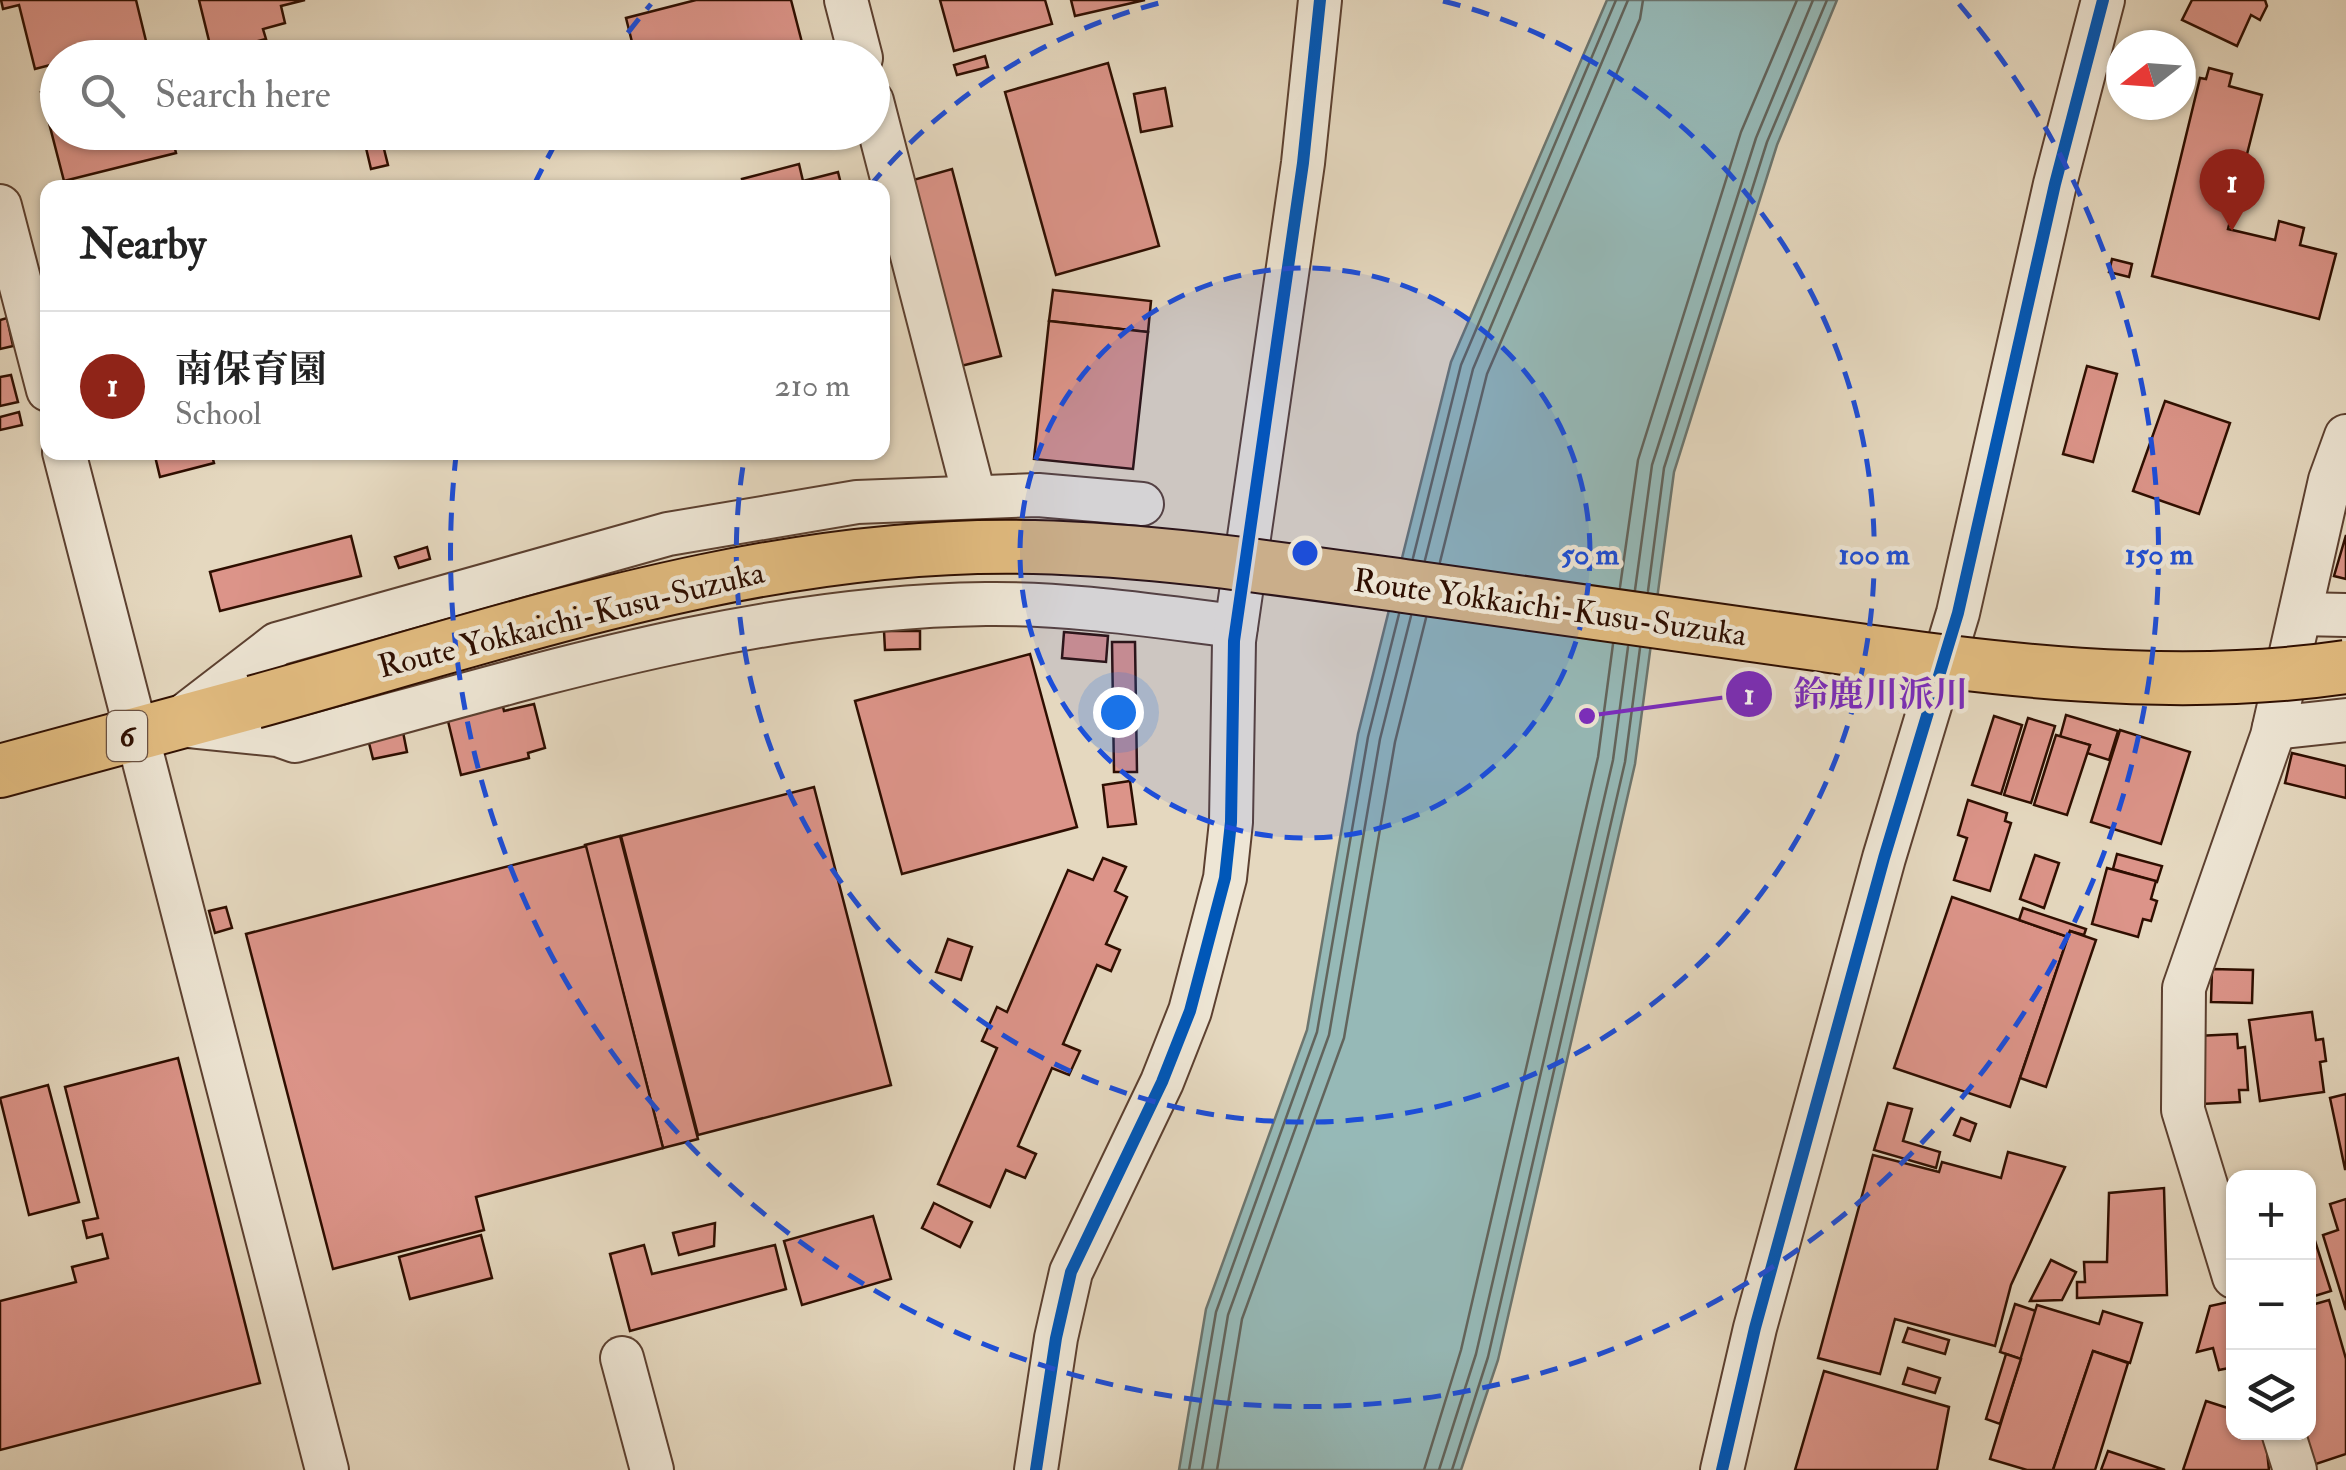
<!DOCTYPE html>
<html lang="en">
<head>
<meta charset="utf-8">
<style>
  body { margin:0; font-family:"IM FELL Double Pica","Noto Serif JP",serif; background:#f6f6f6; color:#222 }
  .controls { position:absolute; right:30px; bottom:30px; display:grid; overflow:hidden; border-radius:20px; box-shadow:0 2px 8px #0004 }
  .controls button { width:90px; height:90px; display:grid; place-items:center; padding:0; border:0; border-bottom:2px solid #e0e0e0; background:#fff; color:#222; font:50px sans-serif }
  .compass { position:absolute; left:2106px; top:30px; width:90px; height:90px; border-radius:50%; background:#fff; box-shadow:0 2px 8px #0004; rotate:253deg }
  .you { position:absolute; left:1118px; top:712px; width:35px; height:35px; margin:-25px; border:8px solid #fff; border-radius:50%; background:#1a73e8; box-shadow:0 0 0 15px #1a73e833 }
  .badge { display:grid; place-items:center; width:65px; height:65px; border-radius:50%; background:#8f2418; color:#fff; font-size:32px; font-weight:700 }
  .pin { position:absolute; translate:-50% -82px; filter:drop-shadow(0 2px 5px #0008) }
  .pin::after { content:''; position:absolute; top:52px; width:35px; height:30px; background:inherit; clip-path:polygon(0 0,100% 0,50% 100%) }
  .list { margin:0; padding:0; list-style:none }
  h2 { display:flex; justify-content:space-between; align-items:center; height:130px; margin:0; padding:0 40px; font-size:42px }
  h2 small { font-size:32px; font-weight:400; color:#767676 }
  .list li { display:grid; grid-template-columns:65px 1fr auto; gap:30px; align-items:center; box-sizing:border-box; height:150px; padding:0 40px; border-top:2px solid #e0e0e0 }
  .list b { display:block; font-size:38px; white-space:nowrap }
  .list p { margin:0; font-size:32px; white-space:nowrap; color:#767676 }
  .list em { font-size:32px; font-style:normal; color:#767676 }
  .icon { flex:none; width:55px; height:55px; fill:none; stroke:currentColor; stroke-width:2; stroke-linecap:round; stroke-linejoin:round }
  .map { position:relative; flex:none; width:2346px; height:1470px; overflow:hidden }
  .search { position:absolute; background:#fff; box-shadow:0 2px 8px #0004; left:40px; top:40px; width:850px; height:110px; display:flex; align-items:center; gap:25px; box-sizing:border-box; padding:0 35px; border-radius:55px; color:#767676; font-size:38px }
  .panel { position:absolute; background:#fff; box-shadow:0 2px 8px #0004; left:40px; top:180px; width:850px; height:280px; border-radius:20px }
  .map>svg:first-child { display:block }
  .water { fill:#96b9b7; stroke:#6c756e; stroke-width:2.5 }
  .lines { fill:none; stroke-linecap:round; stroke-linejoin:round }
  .shore { stroke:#62645c; stroke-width:2.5 }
  .building { fill:#dc9489; stroke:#2e0e00; stroke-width:2.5 }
  .minor-casing { stroke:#5c4030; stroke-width:46 }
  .major-casing { stroke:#2e0e00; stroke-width:56 }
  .minor { stroke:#eee6d5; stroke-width:42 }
  .major { stroke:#e2bc80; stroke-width:52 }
  .major-bridge-casing { stroke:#2e0e00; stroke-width:56; stroke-linecap:butt }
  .major-bridge { stroke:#e2bc80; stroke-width:52 }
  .cycleway-casing { stroke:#eee6d5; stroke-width:19 }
  .cycleway { stroke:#0057b8; stroke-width:12 }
  .ring { fill:none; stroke:#1d4ed8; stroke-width:5; stroke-dasharray:18 12 }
  .labels { text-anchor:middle; stroke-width:9; stroke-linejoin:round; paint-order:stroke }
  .shield { fill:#eee6d5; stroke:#684f40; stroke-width:2.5 }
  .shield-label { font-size:30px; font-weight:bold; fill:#2e0e00 }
  .street-label { font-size:32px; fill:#2e0e00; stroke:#eee6d5 }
  .centre { fill:#1d4ed8; stroke:#eee6d5; stroke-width:5 }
  .ring-label { font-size:30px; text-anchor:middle; font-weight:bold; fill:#1d4ed8; stroke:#eee6d5; stroke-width:9; stroke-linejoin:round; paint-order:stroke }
  .leader { fill:none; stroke:#7b2cbf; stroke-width:4 }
  .callout-dot { fill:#7b2cbf; stroke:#eee6d5; stroke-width:4 }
  .mark-label { font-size:30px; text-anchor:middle; font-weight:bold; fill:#fff }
  .callout-label { font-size:35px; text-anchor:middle; font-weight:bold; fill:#7b2cbf; stroke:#eee6d5; stroke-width:9; stroke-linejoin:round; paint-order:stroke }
</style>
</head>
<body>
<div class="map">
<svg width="2346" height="1470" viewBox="0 0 2346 1470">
  <rect width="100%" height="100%" fill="#e5d8bf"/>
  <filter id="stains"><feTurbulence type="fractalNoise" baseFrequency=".002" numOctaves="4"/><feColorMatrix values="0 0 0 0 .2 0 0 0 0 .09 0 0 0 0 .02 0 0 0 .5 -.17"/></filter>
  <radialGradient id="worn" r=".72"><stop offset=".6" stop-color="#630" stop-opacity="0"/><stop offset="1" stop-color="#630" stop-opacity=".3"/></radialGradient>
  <polygon class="water" points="1607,0 1837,0 1777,145 1674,472 1635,764 1498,1360 1461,1470 1179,1470 1206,1309 1307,1030 1358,734 1451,362"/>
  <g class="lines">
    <g class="shore">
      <polyline points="1413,558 1461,365 1616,0"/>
      <polyline points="1425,560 1473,369 1628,0"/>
      <polyline points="1440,562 1487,374 1640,19 1643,0"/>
      <polyline points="1620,587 1638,460 1741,132 1797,0"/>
      <polyline points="1635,590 1652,465 1756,138 1813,0"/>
      <polyline points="1648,591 1664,468 1767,142 1827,0"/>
      <polyline points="1189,1470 1216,1312 1317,1032 1368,737 1399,614"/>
      <polyline points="1202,1470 1228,1315 1329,1035 1380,739 1411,616"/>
      <polyline points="1217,1470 1242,1319 1344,1038 1395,742 1426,618"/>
      <polyline points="1424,1470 1461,1350 1598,757 1613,644"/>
      <polyline points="1439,1470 1476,1354 1613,760 1628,647"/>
      <polyline points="1452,1470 1488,1357 1625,762 1640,648"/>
    </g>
  </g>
  <g class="building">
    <polygon points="1,0 136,0 146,41 80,58 58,58 58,63 35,69 19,5 3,9"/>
    <polygon points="199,0 305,0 281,6 285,23 263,29 266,39 212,53"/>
    <polygon points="696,0 791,0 806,58 636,58 626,18"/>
    <polygon points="940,0 1045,0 1052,24 954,51"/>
    <polygon points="1071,0 1145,0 1075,16"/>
    <polygon points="2192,0 2265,0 2267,6 2260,20 2251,15 2237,46 2182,20"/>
    <polygon points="985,56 988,67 957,75 954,65"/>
    <polygon points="1108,63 1159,246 1056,275 1005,92"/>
    <polygon points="2209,68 2232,74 2229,86 2262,95 2228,229 2275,240 2279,221 2304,228 2300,245 2336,254 2319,319 2152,276 2200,78 2206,79"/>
    <polygon points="58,87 58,132 171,132 176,153 64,181 41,92"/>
    <polygon points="1165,88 1172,126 1141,132 1134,94"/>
    <polygon points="730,132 790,132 790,133 734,148"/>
    <polygon points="383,145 388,165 371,169 366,148"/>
    <polygon points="799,164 803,181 778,188 744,188 742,179"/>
    <polygon points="952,169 1001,356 961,366 913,180"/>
    <polygon points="838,172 842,188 778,188 803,181"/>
    <polygon points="2112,259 2132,264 2129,277 2109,272"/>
    <polygon points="1053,290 1151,301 1148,332 1049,321"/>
    <polygon points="7,318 13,346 0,349 0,320"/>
    <polygon points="1049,321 1148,332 1133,469 1034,459"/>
    <polygon points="2087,366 2117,374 2093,462 2063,454"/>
    <polygon points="11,375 18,402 0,406 0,377"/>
    <polygon points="2165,401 2230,423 2199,514 2133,491"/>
    <polygon points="19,412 22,425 0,430 0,417"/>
    <polygon points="154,452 211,452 214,463 160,477"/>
    <polygon points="2346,535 2346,579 2334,576"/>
    <polygon points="351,536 361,576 220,611 210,572"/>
    <polygon points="427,547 430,559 399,568 395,557"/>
    <polygon points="884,631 920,631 920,649 885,650"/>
    <polygon points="1064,632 1108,636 1106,662 1062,658"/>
    <polygon points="1112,642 1135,642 1137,772 1114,772"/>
    <polygon points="1030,654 1077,827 902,874 855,701"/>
    <polygon points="502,702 504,711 534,704 545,748 528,753 529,758 461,775 447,717"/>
    <polygon points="2066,715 2118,731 2109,760 2087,753 2090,745 2060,737"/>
    <polygon points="1994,716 2022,725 2001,794 1972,785"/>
    <polygon points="2028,718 2055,726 2031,803 2004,795"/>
    <polygon points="402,727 407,752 373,759 367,735"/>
    <polygon points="2120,730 2190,752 2161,844 2091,822"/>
    <polygon points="2056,735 2090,745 2067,815 2034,805"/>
    <polygon points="2292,753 2346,766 2346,798 2285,783"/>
    <polygon points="1130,781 1136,824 1108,827 1103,785"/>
    <polygon points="814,787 891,1085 698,1135 621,836"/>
    <polygon points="1968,800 2007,813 2005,821 2011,823 1990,891 1954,880 1967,838 1958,835"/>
    <polygon points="620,836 698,1139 663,1148 585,845"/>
    <polygon points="586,846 663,1148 476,1197 484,1230 333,1269 246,934"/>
    <polygon points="2117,854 2162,866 2157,882 2113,869"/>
    <polygon points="2035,855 2059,863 2044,908 2020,899"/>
    <polygon points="1103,858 1126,867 1115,891 1127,897 1106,944 1120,950 1111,971 1097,965 1063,1044 1080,1051 1069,1075 1052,1068 1018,1146 1036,1154 1025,1178 1006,1170 990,1207 938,1184 997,1048 982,1041 997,1007 1007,1012 1068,870 1093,880"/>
    <polygon points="2107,868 2156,881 2151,899 2157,901 2151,921 2143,919 2138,937 2092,924"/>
    <polygon points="1952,897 2068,937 2010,1107 1894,1068"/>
    <polygon points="226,907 232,928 215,933 209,911"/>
    <polygon points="2023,908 2086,929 2084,935 2070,931 2068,937 2019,920"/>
    <polygon points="2070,931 2096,940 2046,1087 2020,1078"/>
    <polygon points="948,939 972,947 961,980 936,972"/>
    <polygon points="2212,969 2253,970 2252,1003 2211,1002"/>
    <polygon points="2312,1012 2316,1040 2323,1039 2326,1061 2320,1062 2324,1092 2260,1101 2249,1020"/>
    <polygon points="2237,1034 2238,1048 2245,1047 2248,1090 2239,1090 2240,1102 2201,1104 2197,1036"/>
    <polygon points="178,1058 260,1383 0,1450 0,1301 76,1282 72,1267 108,1258 102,1234 87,1238 83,1221 98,1218 65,1087"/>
    <polygon points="48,1085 79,1202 29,1215 0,1098"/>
    <polygon points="2346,1094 2346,1169 2345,1169 2330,1098"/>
    <polygon points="1888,1103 1912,1109 1903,1141 1940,1152 1936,1168 1874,1150"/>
    <polygon points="1961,1118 1976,1124 1970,1141 1954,1135"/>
    <polygon points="2008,1152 2065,1167 2011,1285 1995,1346 1895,1319 1880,1374 1818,1358 1873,1155 1939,1172 1942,1162 2001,1178"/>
    <polygon points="2164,1188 2167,1295 2077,1298 2077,1282 2085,1282 2084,1262 2107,1262 2109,1193"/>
    <polygon points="2346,1199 2346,1310 2323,1235 2338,1230 2330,1204"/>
    <polygon points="934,1203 972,1222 960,1247 922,1228"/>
    <polygon points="873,1216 891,1279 802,1305 784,1241"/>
    <polygon points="2308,1219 2331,1291 2308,1298"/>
    <polygon points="715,1223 714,1246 679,1255 673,1233"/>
    <polygon points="481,1235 492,1278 410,1299 399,1257"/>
    <polygon points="644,1245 652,1274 775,1245 786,1289 630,1331 610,1254"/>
    <polygon points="2051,1260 2076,1272 2062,1300 2030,1301"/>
    <polygon points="2329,1300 2346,1359 2346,1454 2307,1467 2297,1432 2308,1432 2308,1306"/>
    <polygon points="2233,1301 2234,1367 2219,1370 2213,1348 2197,1352 2210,1306"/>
    <polygon points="2015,1304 2036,1311 2021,1359 2000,1352"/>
    <polygon points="2037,1305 2099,1324 2103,1311 2142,1323 2130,1363 2093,1351 2053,1470 2027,1470 1990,1459"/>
    <polygon points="1908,1328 1949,1340 1945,1354 1903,1342"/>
    <polygon points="2093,1351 2128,1363 2095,1470 2053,1470"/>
    <polygon points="2006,1354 2021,1359 2000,1424 1986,1419"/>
    <polygon points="1908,1368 1940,1378 1935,1393 1903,1384"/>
    <polygon points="1824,1371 1949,1407 1937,1470 1795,1470"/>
    <polygon points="2206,1401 2234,1410 2234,1432 2265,1432 2269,1470 2183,1470"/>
    <polygon points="2108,1451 2165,1470 2101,1470"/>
  </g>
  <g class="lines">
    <g class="minor-casing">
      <g id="minor">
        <polyline points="846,0 861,58"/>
        <polyline points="872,101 974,495"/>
        <polyline points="0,206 48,390"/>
        <polyline points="64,452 327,1470"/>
        <polyline points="2300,614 2346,615"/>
        <polyline points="181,718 277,644 668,534 857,502 1038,495 1142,504"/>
        <path d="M189 726 278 735 295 741C523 680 748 607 986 604 1070 603 1153 616 1236 626"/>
        <polyline points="2274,728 2346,720"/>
        <polyline points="2234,1277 2183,1110 2184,988 2272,736 2330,480 2346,436"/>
        <polyline points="622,1358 652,1470"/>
        <polyline points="2283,1432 2295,1470"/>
        <polyline points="1036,1470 1056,1338 1071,1272 1162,1082 1190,1011 1225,878 1231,822 1234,641 1303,163 1320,0"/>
        <polyline points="1722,1470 1755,1328 1884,858 1958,613 2055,184 2103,0"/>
      </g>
    </g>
    <g class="major-casing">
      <polyline id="major" points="0,771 254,702"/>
    </g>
    <use href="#minor" class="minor"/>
    <use href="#major" class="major"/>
    <g class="major-bridge-casing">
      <path id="major-bridge" d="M254 702C508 632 766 540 1034 547 1158 550 1281 569 1404 586 1542 605 1679 625 1816 644 1990 669 2170 693 2346 667"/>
    </g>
    <use href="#major-bridge" class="major-bridge"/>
    <g class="cycleway-casing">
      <g id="cycleway">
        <polyline points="1036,1470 1056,1338 1071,1272 1162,1082 1190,1011 1225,878 1231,822 1234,641 1303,163 1320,0"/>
        <polyline points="1722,1470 1755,1328 1884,858 1958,613 2055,184 2103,0"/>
      </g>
    </g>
    <use href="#cycleway" class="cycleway"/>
  </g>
  <circle cx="1305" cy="553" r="285" fill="#1d4ed8" fill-opacity=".12"/>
  <g class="ring">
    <circle cx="1305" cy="553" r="285"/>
    <path d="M869 187A569 569 0 0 1 1167 1M1443 1A569 569 0 1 1 745 454"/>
    <path d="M534 185A854 854 0 0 1 558 139M610 57A854 854 0 0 1 651 4M1959 4A854 854 0 1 1 456 456"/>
  </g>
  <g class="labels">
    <rect class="shield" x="107" y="711" width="40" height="50" rx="8"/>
    <g class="shield-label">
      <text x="127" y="746">6</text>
    </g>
    <g class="street-label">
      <text transform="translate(1550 607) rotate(8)" y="11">Route Yokkaichi-Kusu-Suzuka</text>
      <text transform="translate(571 619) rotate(-14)" y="11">Route Yokkaichi-Kusu-Suzuka</text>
    </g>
  </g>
  <circle cx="1305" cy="553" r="15" class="centre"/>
  <g class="ring-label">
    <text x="1590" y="564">50 m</text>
    <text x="1874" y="564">100 m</text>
    <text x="2159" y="564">150 m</text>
  </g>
  <path class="leader" d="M1587 716L1749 694"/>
  <g class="callout-dot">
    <circle cx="1587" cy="716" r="10"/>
    <circle cx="1749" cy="694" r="25"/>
  </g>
  <g class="mark-label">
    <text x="1749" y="704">1</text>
  </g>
  <g class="callout-label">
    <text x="1881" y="706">鈴鹿川派川</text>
  </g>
  <rect width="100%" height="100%" filter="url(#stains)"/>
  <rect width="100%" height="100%" fill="url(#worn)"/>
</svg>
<div class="controls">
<button>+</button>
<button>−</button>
<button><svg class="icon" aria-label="layers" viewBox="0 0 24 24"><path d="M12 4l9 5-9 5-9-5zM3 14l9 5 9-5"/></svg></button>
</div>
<svg class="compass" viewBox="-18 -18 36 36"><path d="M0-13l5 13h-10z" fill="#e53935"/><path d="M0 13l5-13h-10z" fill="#767676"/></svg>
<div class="you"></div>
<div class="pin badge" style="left:2232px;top:231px">1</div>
<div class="search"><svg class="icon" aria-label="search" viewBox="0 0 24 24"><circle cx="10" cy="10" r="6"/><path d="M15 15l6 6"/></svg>Search here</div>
<section class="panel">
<h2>Nearby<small></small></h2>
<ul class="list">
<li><span class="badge">1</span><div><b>南保育園</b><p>School</p></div><em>210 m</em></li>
</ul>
</section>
</div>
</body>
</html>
